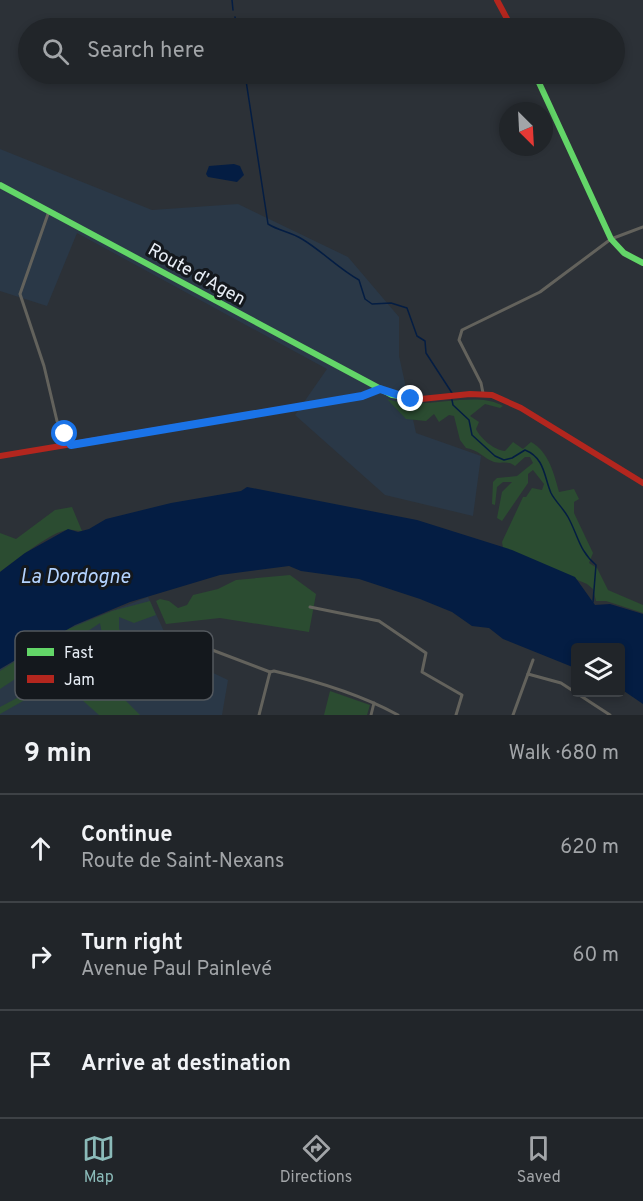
<!DOCTYPE html>
<html lang="en">
<head>
<meta charset="utf-8">
<style>
  body { margin:0; font-family:Overpass,sans-serif; background:#2d3135; color:#f1f3f6 }
  .controls { position:absolute; right:18px; bottom:18px; display:grid; overflow:hidden; border-radius:6px; box-shadow:0 3px 9px #0003 }
  .controls button { width:54px; height:54px; display:grid; place-items:center; padding:0; border:0; border-bottom:2px solid #3e4246; background:#212529; color:#f1f3f6; font:30px sans-serif }
  .compass { position:absolute; left:499px; top:102px; width:54px; height:54px; border-radius:50%; background:#212529; box-shadow:0 3px 9px #0003; rotate:156deg }
  .stop { position:absolute; width:18px; height:18px; margin:-14px; border:4px solid #1a73e8; border-radius:50%; background:#fff }
  .stop.end { background:#1a73e8; border-color:#fff; box-shadow:0 2px 6px #0008 }
  .list { margin:0; padding:0; list-style:none }
  h2 { display:flex; justify-content:space-between; align-items:center; height:78px; margin:0; padding:0 24px; font-size:26px }
  h2 small { font-size:20px; font-weight:400; color:#a2a5a8 }
  .list li { display:grid; grid-template-columns:39px 1fr auto; gap:18px; align-items:center; box-sizing:border-box; height:108px; padding:0 24px; border-top:2px solid #3e4246 }
  .list b { display:block; font-size:22px; white-space:nowrap }
  .list p { margin:0; font-size:20px; white-space:nowrap; color:#a2a5a8 }
  .list em { font-size:20px; font-style:normal; color:#a2a5a8 }
  .icon { flex:none; width:33px; height:33px; fill:none; stroke:currentColor; stroke-width:2; stroke-linecap:round; stroke-linejoin:round }
  .map { position:relative; flex:none; width:643px; height:715px; overflow:hidden }
  .search { position:absolute; background:#212529; box-shadow:0 3px 9px #0003; left:18px; right:18px; top:18px; height:66px; display:flex; align-items:center; gap:15px; box-sizing:border-box; padding:0 21px; border-radius:33px; color:#a2a5a8; font-size:22px }
  .sheet { height:402px; background:#212529 }
  nav { display:flex; justify-content:space-around; align-items:center; box-sizing:border-box; height:84px; border-top:2px solid #3e4246; background:#212529; font-size:16px; color:#a2a5a8 }
  nav a { display:grid; justify-items:center; gap:3px }
  nav .on { color:#8bbbb9 }
  .map>svg:first-child { display:block }
  .built { fill:#2a3847 }
  .green { fill:#2b4c31 }
  .water { fill:#041d43 }
  .lines { fill:none; stroke-linecap:round; stroke-linejoin:round }
  .stream { stroke:#041d43; stroke-width:1.5 }
  .street { stroke:#63625c; stroke-width:3 }
  .fast { stroke:#63d668; stroke-width:6 }
  .jam { stroke:#b3261e; stroke-width:6 }
  .route { stroke:#1a73e8; stroke-width:8 }
  .labels { text-anchor:middle; stroke-width:6; stroke-linejoin:round; paint-order:stroke }
  .street-label { font-size:18px; fill:#e7edf5; stroke:#14181d }
  .water-label { font-size:20px; font-style:italic; fill:#b4d3fe; stroke:#14181d }
  .key { fill:#14181d; stroke:#53585e; stroke-width:1.5 }
  .key-label { font-size:16px; fill:#e7edf5 }
</style>
</head>
<body>
<div class="map">
<svg width="643" height="715" viewBox="0 0 643 715">
  <rect width="100%" height="100%" fill="#2c3137"/>
  <g class="built">
    <polygon points="0,149 152,210 238,204 348,257 399,317 399,356 416,433 481,456 473,516 385,495 295,415 327,369 77,233 47,306 0,291"/>
    <polygon points="148,597 175,655 228,680 222,715 0,715 0,669 75,625"/>
  </g>
  <g class="green">
    <path d="M387 399C424 412 475 389 503 406L500 408 485 404 470 416 479 422 476 429C481 439 494 450 505 451L513 442 523 449 531 442C549 452 554 474 559 492L574 489 579 499 574 502V513L593 553 589 563 597 568 608 590 643 605V613L606 601H596L593 589 587 584 503 548 502 542 523 497H526L532 488 542 490 544 484 533 470 528 474V483L502 521 497 518 502 492 512 482H503L497 487 495 505 492 504 493 482 497 478 517 476 533 463 530 457H525L515 466C508 460 502 464 494 462 483 458 479 450 466 448L460 440 454 416 449 415 439 422 434 414 426 421 406 419Z"/>
    <path d="M72 507 82 531C77 531 72 529 68 530 53 530 12 563 0 572V533L16 539 55 510Z"/>
    <polygon points="290,575 316,594 309,632 220,618 166,624 156,601 160,599 169,601 178,608 187,605 193,595 218,589 236,580"/>
    <polygon points="150,601 156,615 134,623 119,617 119,629 146,661 116,691 140,715 99,715 72,691 80,677 100,673 99,663 91,664 61,689 55,683 0,714 0,707 51,680 56,667 74,650 102,634 100,623 0,689 0,671 61,632 112,611"/>
    <polygon points="330,691 370,705 367,715 324,715"/>
  </g>
  <g class="water">
    <polygon points="234,164 240,166 244,175 237,182 208,177 206,174 209,166"/>
    <polygon points="247,487 417,520 512,550 575,577 595,605 610,604 643,614 643,704 621,689 620,648 576,648 575,668 503,639 489,628 472,626 452,612 420,599 359,579 301,571 289,566 220,575 130,602 75,625 0,669 0,572 25,553 68,529 78,532 89,529 106,519 171,503 241,491"/>
  </g>
  <g class="lines">
    <g class="stream">
      <polyline points="232,0 233,10"/>
      <polyline points="235,17 237,28"/>
      <path d="M245 74 268 224C279 231 291 232 302 239 322 251 339 269 359 280L365 299 372 304 391 303 407 308 417 336 425 341 426 353 452 393"/>
      <path d="M452 400 453 405 469 420 472 435 495 456 504 460 512 458 525 450C545 458 544 477 551 493 555 501 563 508 568 517 578 535 579 551 596 565L593 602"/>
    </g>
    <g class="street">
      <polyline points="49,211 20,294 44,366 57,421 71,445"/>
      <polyline points="483,393 481,383 459,340 462,330 540,292 611,239 643,227"/>
      <polyline points="310,607 379,621 426,653 422,672 462,695 456,715"/>
      <path d="M171 656 198 647 207 648 270 672 274 671C316 681 360 694 398 715"/>
      <polyline points="528,674 561,683 610,715"/>
      <polyline points="259,715 270,672"/>
      <polyline points="371,715 374,703"/>
      <polyline points="513,715 533,660"/>
    </g>
    <g class="fast">
      <polyline points="535,74 611,239 624,253 643,263"/>
      <polyline points="0,185 392,395 421,399"/>
    </g>
    <g class="jam">
      <polyline points="497,0 512,28"/>
      <polyline points="421,399 470,394 492,395 521,408 643,483"/>
      <polyline points="0,456 362,396 380,389"/>
    </g>
  </g>
  <g class="lines">
    <polyline class="route" points="65,434 71,445 362,396 380,389 411,399"/>
  </g>
  <g class="labels">
    <g class="street-label">
      <text transform="translate(197 274) rotate(29)" y="6">Route d'Agen</text>
    </g>
    <g class="water-label">
      <text x="75" y="583">La Dordogne</text>
    </g>
  </g>
  <rect x="15" y="631" width="198" height="69" rx="9" class="key"/>
  <rect x="27" y="648" width="27" height="8" fill="#63d668"/>
  <rect x="27" y="675" width="27" height="8" fill="#b3261e"/>
  <g class="key-label">
    <text x="64" y="658">Fast</text>
    <text x="64" y="685">Jam</text>
  </g>
</svg>
<div class="controls">
<button><svg class="icon" aria-label="layers" viewBox="0 0 24 24"><path d="M12 4l9 5-9 5-9-5zM3 14l9 5 9-5"/></svg></button>
</div>
<svg class="compass" viewBox="-18 -18 36 36"><path d="M0-13l5 13h-10z" fill="#e53935"/><path d="M0 13l5-13h-10z" fill="#a2a5a8"/></svg>
<div class="stop" style="left:65px;top:434px"></div>
<div class="stop end" style="left:411px;top:399px"></div>
<div class="search"><svg class="icon" aria-label="search" viewBox="0 0 24 24"><circle cx="10" cy="10" r="6"/><path d="M15 15l6 6"/></svg>Search here</div>
</div>
<section class="sheet">
<h2>9 min<small>Walk · 680 m</small></h2>
<ul class="list">
<li><svg class="icon" aria-label="ahead" viewBox="0 0 24 24"><path d="M12 20V5M6 11l6-6 6 6"/></svg><div><b>Continue</b><p>Route de Saint-Nexans</p></div><em>620 m</em></li>
<li><svg class="icon" aria-label="right" viewBox="0 0 24 24"><path d="M7 20v-9h11M14 6l5 5-5 5"/></svg><div><b>Turn right</b><p>Avenue Paul Painlevé</p></div><em>60 m</em></li>
<li><svg class="icon" aria-label="arrive" viewBox="0 0 24 24"><path d="M6 21V4h12l-3 4 3 4H6"/></svg><div><b>Arrive at destination</b></div></li>
</ul>
</section>
<nav>
<a class="on"><svg class="icon" aria-label="map" viewBox="0 0 24 24"><path d="M3 6l6-2 6 2 6-2v14l-6 2-6-2-6 2zM9 4v14M15 6v14"/></svg>Map</a>
<a><svg class="icon" aria-label="directions" viewBox="0 0 24 24"><path d="M12 3l9 9-9 9-9-9zM9 14v-3h6M13 9l2 2-2 2"/></svg>Directions</a>
<a><svg class="icon" aria-label="saved" viewBox="0 0 24 24"><path d="M7 4h10v16l-5-4-5 4z"/></svg>Saved</a>
</nav>
</body>
</html>
